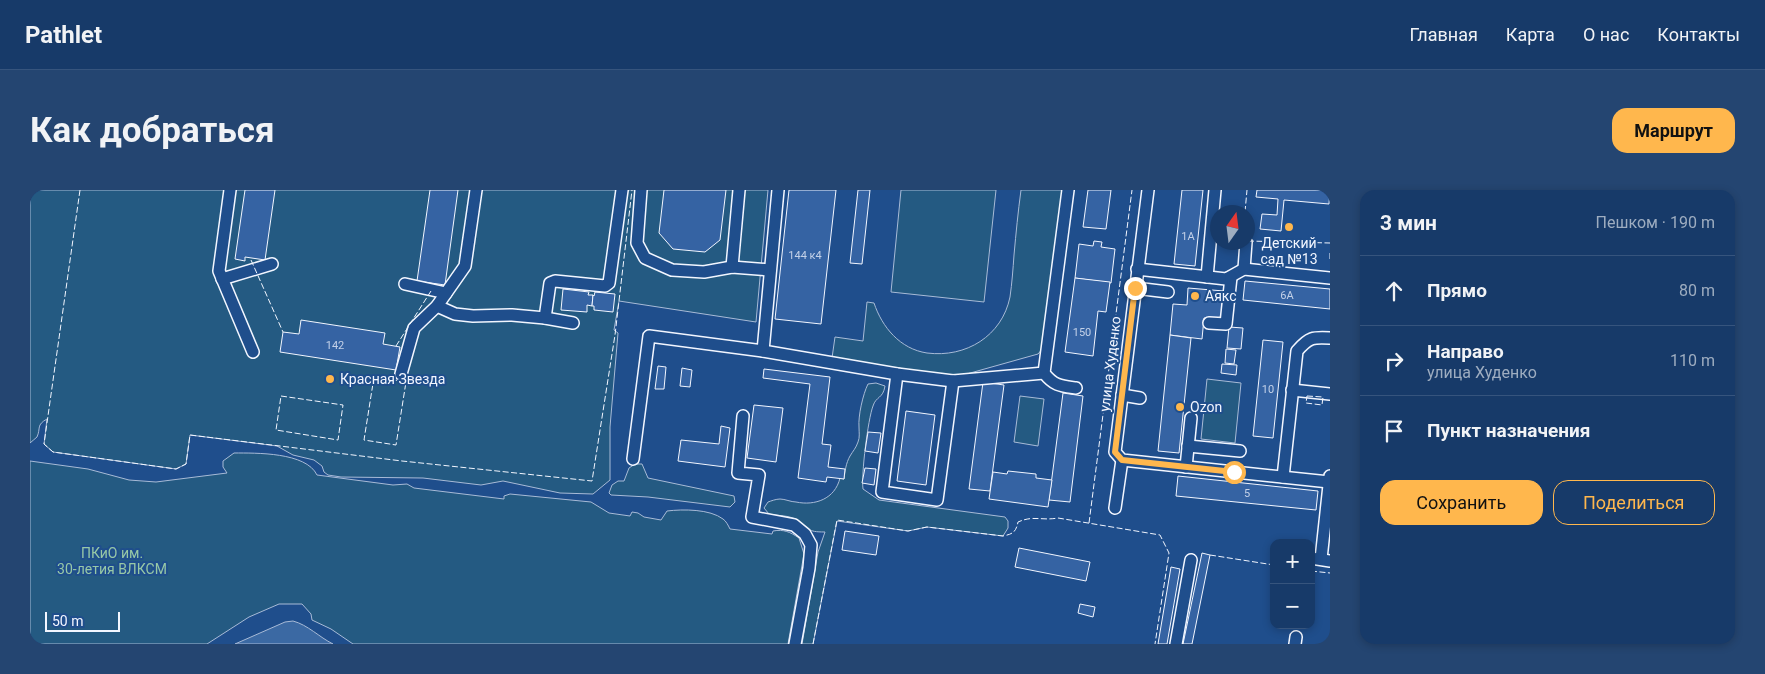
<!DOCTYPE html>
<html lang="ru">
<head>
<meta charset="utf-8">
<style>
  body { margin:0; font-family:Roboto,sans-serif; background:#244571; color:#f1f3f6 }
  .controls { position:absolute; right:15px; bottom:15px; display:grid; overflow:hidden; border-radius:10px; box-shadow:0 2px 8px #0003 }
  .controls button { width:45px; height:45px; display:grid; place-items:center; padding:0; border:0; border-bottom:1px solid #36547d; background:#173a69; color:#f1f3f6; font:25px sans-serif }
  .compass { position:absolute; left:1180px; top:15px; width:45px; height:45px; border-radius:50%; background:#173a69; box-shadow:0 2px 8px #0003; rotate:14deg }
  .scale { position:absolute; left:15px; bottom:12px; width:75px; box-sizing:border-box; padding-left:5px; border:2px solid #f2f6ff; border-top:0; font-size:14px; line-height:18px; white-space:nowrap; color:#f2f6ff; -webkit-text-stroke:4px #1f4e8c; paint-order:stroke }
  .stop { position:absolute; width:15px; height:15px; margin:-11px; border:4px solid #ffb74d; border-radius:50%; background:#fff }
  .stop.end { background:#ffb74d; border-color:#fff; box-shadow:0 1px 5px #0008 }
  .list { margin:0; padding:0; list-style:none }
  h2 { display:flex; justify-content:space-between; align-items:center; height:65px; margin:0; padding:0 20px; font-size:21px }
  h2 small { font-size:16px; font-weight:400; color:#9eadc0 }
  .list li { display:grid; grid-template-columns:32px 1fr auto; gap:15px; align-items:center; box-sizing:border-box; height:70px; padding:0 20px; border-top:1px solid #36547d }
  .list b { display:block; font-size:19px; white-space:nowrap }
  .list p { margin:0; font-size:16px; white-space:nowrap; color:#9eadc0 }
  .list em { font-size:16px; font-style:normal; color:#9eadc0 }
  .actions { display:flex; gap:10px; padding:15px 20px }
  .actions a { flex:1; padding:11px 0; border:1px solid #ffb74d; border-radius:15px; text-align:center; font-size:18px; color:#ffb74d }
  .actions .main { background:#ffb74d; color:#111 }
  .icon { flex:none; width:28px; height:28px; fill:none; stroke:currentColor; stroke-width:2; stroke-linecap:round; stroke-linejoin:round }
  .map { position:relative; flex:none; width:1300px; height:454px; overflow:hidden; border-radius:15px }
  header { display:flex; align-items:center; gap:30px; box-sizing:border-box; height:70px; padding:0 25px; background:#173a69; border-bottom:1px solid #36547d }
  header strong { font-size:24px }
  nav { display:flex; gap:28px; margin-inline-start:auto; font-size:18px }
  .intro { display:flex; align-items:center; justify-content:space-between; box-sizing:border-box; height:120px; padding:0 30px }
  h1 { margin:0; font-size:35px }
  .button { padding:12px 22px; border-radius:15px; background:#ffb74d; color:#111; font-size:18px; font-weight:700 }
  main { display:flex; gap:30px; padding:0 30px }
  aside { flex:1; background:#173a69; border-radius:15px; box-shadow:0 2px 8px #0003 }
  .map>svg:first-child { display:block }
  .green { fill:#245a82; stroke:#a8bbd7 }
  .water { fill:#3b69a3; stroke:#a8bbd7 }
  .building { fill:#3563a3; stroke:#f2f6ff }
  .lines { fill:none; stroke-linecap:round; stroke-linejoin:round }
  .minor-casing { stroke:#f2f6ff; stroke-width:14 }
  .minor { stroke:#1f4e8c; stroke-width:11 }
  .fence { stroke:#f2f6ff; stroke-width:1; stroke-dasharray:6 2.5; stroke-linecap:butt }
  .route { stroke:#ffb74d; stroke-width:6 }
  .poi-dot { fill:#ffb74d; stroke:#1f4e8c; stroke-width:2 }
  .labels { text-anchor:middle; stroke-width:4; stroke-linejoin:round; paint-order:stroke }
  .number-label { font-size:11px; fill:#c3d1e8 }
  .poi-label { font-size:14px; fill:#f2f6ff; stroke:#1f4e8c; text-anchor:start }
  .street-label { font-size:14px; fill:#f2f6ff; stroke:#1f4e8c }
  .park-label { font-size:14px; fill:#97c8a6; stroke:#1f4e8c }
</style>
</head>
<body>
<header>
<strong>Pathlet</strong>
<nav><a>Главная</a><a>Карта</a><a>О нас</a><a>Контакты</a></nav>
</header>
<div class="intro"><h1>Как добраться</h1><a class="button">Маршрут</a></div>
<main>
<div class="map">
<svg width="1300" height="454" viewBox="0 0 1300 454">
  <rect width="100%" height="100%" fill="#1f4e8c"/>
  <g class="green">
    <path d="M0 0H738L726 132 589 111 584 140 588 143 580 237V290L563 304 530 303 473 291 451 295 393 288 311 287 298 285 294 282 292 276 284 270 263 265 247 256 160 245 156 274 146 279 23 262 14 254 17 229C6 235 11 238 7 247 5 249 2 251 0 253Z"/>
    <polygon points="871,0 966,0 954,112 861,102"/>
    <path d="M991 0H1034L1014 157 1008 164 926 187 870 181 802 168 805 147 833 151 837 112 844 113C852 137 870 159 897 163 936 168 972 146 980 107 982 93 983 79 984 65 986 43 988 22 991 0Z"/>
    <polygon points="1177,189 1211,193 1205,253 1171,249"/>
    <path d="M846 193 855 196C853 209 846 206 843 216 838 229 831 285 833 299L849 310 975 327 978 331V338L973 346 897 337 878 341 807 331 783 454H772L788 362 795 342C776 342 781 339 767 330 759 325 748 326 739 324L734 318 738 312C741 311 746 309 750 309 755 309 761 312 766 312 785 316 805 309 810 288L814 289C815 281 816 273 820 266 823 261 826 258 828 252 830 247 829 243 829 237 828 226 833 204 838 194Z"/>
    <polygon points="990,206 1014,209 1008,256 984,252"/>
    <path d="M204 263C226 263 276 262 287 285L363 295 377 294 384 298 474 309V306L480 304 561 312 579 323 600 326 602 322 608 323 614 327 631 330 637 321C653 319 680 319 693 329 696 331 698 335 700 339L742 344 743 341C754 339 760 342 769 348L774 364 758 454H323L301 439 282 430 281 424 272 414H249L219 427 177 454H0V271L58 279 99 290 126 292 197 283 193 277V271Z"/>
    <polygon points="605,274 612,274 618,288 704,306 705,312 700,317 618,307 581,305 579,303 582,295 588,291 594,291 599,278"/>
  </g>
  <path class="water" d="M263 431C278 435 289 447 303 454H205L255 432Z"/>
  <g class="building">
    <polygon points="215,0 245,0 235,70 215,67 215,71 205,69"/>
    <polygon points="400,0 428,0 415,95 387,91"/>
    <polygon points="634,0 696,0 690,50 675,62 643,59 629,43"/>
    <polygon points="759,0 806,0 791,134 745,129"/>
    <polygon points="828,0 840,0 832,74 820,73"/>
    <polygon points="1058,0 1081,0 1076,39 1053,37"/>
    <polygon points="1152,0 1173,0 1165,76 1144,74"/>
    <polygon points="1227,0 1300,0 1299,14 1254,10 1251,41 1230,39 1232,24 1247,25 1248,9 1226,7"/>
    <polygon points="1064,51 1072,52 1071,57 1085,59 1081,93 1045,88 1049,54 1063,56"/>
    <polygon points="1045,88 1080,92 1076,122 1068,121 1063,166 1035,162"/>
    <polygon points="1215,91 1300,99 1300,119 1213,110"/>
    <polygon points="1158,98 1194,101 1191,130 1174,128 1172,149 1140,145 1143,114 1157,115"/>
    <polygon points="533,99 559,102 558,105 563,105 562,116 557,115 557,122 531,120"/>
    <polygon points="565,102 585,104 583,122 564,120 564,116 562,116 563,105 564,106"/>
    <polygon points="271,130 355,143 353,154 370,157 366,180 250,162 253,142 269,144"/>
    <polygon points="1199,137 1213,138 1211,159 1197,158"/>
    <polygon points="1140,145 1161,148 1149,263 1128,261"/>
    <polygon points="1233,150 1253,152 1243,248 1223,246"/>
    <polygon points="1196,159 1206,160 1204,174 1195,173"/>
    <polygon points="1192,174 1207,175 1206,185 1191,183"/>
    <polygon points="628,176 636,177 634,199 625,199"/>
    <polygon points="652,178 662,180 660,197 650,196"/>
    <polygon points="734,179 800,187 792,254 801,255 798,277 815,279 814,289 797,287 796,292 768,288 780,194 733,188"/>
    <polygon points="953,192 974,195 960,301 939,299"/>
    <polygon points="1033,203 1053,206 1040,312 1019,310"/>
    <polygon points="724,215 753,218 746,272 717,268"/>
    <polygon points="876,221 905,225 896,295 867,291"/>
    <polygon points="691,236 700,238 695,277 648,271 651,250 689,254"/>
    <polygon points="838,242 851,243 848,263 835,261"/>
    <polygon points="835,278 846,279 844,295 832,293"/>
    <polygon points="978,281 1006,284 1006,288 1022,290 1018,317 959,309 963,282 977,284"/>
    <polygon points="1148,286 1288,301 1286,320 1146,306"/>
    <polygon points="815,341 849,346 846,365 812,360"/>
    <polygon points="989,358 1060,372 1056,391 985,377"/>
    <polygon points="1172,363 1180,365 1162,454 1153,454"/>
    <polygon points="1141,377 1150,379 1137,454 1128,454"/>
    <polygon points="1050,414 1065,417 1063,427 1048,423"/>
  </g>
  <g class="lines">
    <g class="minor-casing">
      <g id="minor">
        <polyline points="200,0 189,81 223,162"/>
        <polyline points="611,0 607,53 615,68 642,80 674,82 702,77 740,80"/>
        <polyline points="748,0 733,161 867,184 923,191 1014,183"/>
        <path d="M1038 0 1014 183C1024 196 1031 196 1046 198"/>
        <polyline points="1118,0 1085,262 1092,270 1299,292"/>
        <polyline points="702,77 709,0"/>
        <polyline points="1107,79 1196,89 1214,79 1300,88"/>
        <polyline points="1214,79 1216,52"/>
        <polyline points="1177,87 1185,0"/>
        <polyline points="192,89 242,74"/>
        <polyline points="375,94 416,103"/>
        <polyline points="1105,98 1138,102"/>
        <polyline points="407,116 425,124 443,126 482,125 515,128 543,133"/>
        <polyline points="515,128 520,93 525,91 575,96 579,93 592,0"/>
        <polyline points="1179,133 1196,134 1201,87"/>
        <polyline points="371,184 384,138 407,116 435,76 446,0"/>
        <polyline points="867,184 852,302 907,310 923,191"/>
        <polyline points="1262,200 1300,204"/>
        <polyline points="1092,205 1110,208"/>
        <polyline points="713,226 708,283 729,285 722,327 764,335 775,344 781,355 779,378 765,454"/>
        <polyline points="1158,256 1210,261"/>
        <polyline points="603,269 619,146 733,161"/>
        <polyline points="1156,277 1161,228"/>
        <path d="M1253 287 1267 161C1279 147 1283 147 1300 148"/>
        <polyline points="1085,318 1092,270"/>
        <polyline points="1281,368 1300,371"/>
        <polyline points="1291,369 1300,286"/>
        <polyline points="1146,454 1161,370"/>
        <polyline points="1265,454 1266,447"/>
      </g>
    </g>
    <use href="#minor" class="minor"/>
    <g class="fence">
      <polyline points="50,0 14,254 23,262 146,279 156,274 160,245 372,271 562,291 585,145 602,0"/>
      <polyline points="1195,22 1196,19 1206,20 1205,22"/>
      <polyline points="1215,22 1217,0"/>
      <polyline points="1218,51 1300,53"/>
      <polyline points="1300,63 1300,71"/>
      <polyline points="221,70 253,142"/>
      <polyline points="366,156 401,101"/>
      <polygon points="344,187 376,192 366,255 334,250"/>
      <polygon points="251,206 313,215 308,250 246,240"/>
      <polygon points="1277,206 1293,207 1292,215 1276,213"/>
      <polyline points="1059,333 1102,0"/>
      <polyline points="1180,365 1244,375"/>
      <polyline points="1281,381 1300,383"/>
      <path d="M783 454 807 330 878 341 897 337 973 346C983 344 986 342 988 332 1004 325 1011 331 1028 328L1130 345 1139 363 1125 454"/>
    </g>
  </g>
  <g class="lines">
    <polyline class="route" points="1105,98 1085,262 1092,270 1204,282"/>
  </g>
  <g class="poi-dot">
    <circle cx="1259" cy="37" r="5"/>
    <circle cx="1165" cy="106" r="5"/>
    <circle cx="300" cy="189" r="5"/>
    <circle cx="1150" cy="217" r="5"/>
  </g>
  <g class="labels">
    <g class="number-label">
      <text x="1158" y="50">1А</text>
      <text x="775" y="69">144 к4</text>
      <text x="1257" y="109">6А</text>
      <text x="1052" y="146">150</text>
      <text x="305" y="159">142</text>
      <text x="1238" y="203">10</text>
      <text x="1217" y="307">5</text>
    </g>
    <g class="poi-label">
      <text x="1259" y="58" text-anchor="middle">Детский<tspan x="1259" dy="16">сад №13</tspan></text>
      <text x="1175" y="111">Аякс</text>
      <text x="310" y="194">Красная Звезда</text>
      <text x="1160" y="222">Ozon</text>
    </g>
    <g class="street-label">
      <text transform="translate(1080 174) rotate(-83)" y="5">улица Худенко</text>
    </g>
    <g class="park-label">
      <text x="82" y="368">ПКиО им.<tspan x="82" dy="16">30-летия ВЛКСМ</tspan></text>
    </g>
  </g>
</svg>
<div class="controls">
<button>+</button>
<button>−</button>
</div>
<svg class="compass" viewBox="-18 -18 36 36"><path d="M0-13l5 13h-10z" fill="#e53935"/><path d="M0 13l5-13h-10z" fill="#9eadc0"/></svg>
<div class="scale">50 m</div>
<div class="stop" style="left:1204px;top:282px"></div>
<div class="stop end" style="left:1105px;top:98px"></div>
</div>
<aside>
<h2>3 мин<small>Пешком · 190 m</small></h2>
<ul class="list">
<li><svg class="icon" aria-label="ahead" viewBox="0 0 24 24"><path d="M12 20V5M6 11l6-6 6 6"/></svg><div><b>Прямо</b></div><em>80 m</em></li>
<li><svg class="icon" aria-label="right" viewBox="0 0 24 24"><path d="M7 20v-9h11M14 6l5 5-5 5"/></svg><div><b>Направо</b><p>улица Худенко</p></div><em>110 m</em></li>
<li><svg class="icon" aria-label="arrive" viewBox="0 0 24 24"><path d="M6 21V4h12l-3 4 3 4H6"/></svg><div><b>Пункт назначения</b></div></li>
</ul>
<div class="actions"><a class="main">Сохранить</a><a>Поделиться</a></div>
</aside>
</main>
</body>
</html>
